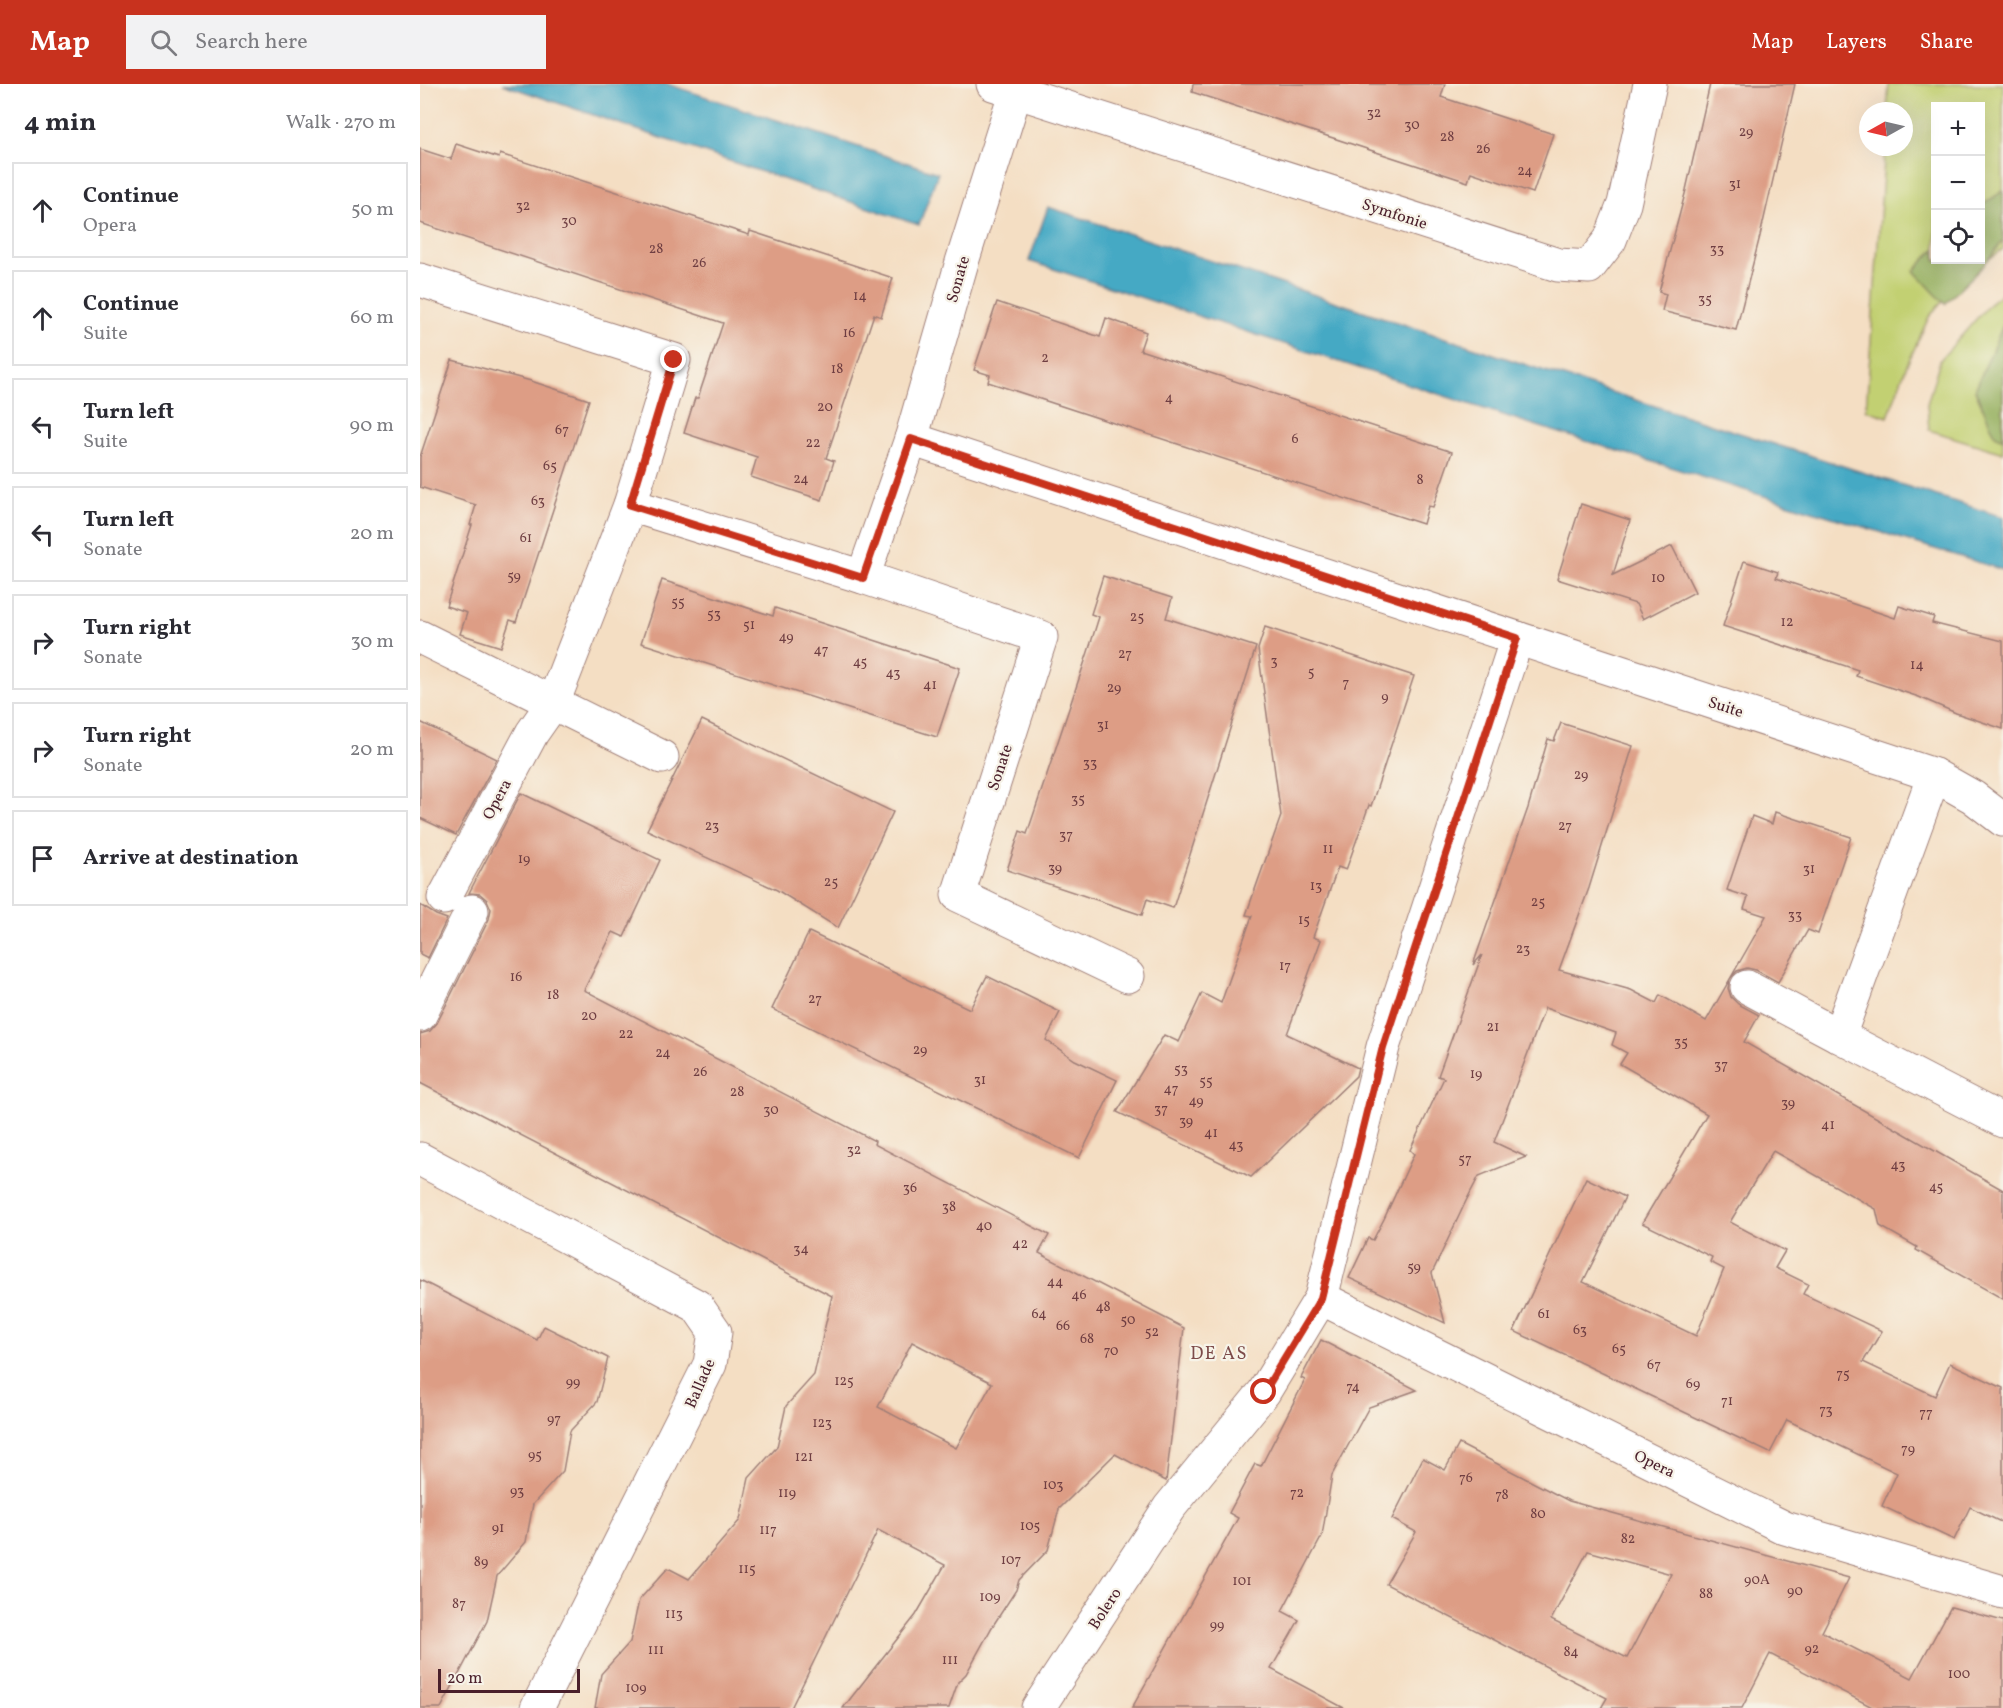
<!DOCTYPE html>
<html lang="en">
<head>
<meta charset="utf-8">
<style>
  body { margin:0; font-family:Vollkorn,serif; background:#f2f2f3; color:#2b2b33 }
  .controls { position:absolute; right:18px; top:18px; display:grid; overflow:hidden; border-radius:0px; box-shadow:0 6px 24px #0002 }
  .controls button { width:54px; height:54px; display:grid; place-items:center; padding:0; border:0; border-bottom:2px solid #e1e1e2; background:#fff; color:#2b2b33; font:30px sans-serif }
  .compass { position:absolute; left:1439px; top:18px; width:54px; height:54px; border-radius:50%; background:#fff; box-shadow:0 6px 24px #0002; rotate:262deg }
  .scale { position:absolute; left:18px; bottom:15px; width:142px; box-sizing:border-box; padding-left:6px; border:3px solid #4a1f2b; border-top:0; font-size:16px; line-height:21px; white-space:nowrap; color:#4a1f2b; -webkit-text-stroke:4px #f7f3e8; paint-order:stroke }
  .stop { position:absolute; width:18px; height:18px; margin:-14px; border:4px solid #c8321e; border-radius:50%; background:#fff }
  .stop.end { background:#c8321e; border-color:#fff; box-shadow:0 2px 6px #0008 }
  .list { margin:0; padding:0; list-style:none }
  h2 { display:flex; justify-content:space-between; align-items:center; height:78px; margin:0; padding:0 24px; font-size:26px }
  h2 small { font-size:20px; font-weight:400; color:#7c7c81 }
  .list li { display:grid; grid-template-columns:39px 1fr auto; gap:18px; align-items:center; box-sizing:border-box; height:96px; margin:0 12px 12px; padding:0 12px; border:2px solid #e1e1e2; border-radius:0px }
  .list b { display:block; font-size:22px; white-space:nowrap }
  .list p { margin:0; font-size:20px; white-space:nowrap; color:#7c7c81 }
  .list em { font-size:20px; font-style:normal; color:#7c7c81 }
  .icon { flex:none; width:33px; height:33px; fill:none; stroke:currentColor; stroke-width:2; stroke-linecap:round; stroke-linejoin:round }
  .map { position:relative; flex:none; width:1583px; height:1624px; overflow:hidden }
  header { display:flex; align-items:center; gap:36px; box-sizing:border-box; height:84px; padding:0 30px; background:#c8321e; color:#fff }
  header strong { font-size:28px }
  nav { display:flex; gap:33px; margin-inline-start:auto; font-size:21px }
  .search { width:420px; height:54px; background:#f2f2f3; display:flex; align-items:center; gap:15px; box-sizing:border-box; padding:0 21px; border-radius:0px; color:#7c7c81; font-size:22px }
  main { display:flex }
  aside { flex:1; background:#fff }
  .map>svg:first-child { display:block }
  .green { fill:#c2d072; stroke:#86784e; stroke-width:1.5; fill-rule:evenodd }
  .forest { fill:#99b264; stroke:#726848; stroke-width:1.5 }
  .water { fill:#44a9c4; stroke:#476478; stroke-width:1.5 }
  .building { fill:#dd9d85; fill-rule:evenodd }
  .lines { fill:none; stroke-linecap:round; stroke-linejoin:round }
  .minor-casing { stroke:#9f7e77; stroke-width:35 }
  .minor { stroke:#fff; stroke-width:33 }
  .route { stroke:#c8321e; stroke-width:8 }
  .labels { text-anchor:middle; stroke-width:4.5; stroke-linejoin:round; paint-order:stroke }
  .number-label { font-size:14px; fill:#6f3e42 }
  .street-label { font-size:16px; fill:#4a1f2b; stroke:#f7f3e8 }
  .neighbourhood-label { font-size:18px; letter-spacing:1.5px; fill:#7d4b4a; stroke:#f7f3e8 }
</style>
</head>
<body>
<header>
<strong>Map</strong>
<div class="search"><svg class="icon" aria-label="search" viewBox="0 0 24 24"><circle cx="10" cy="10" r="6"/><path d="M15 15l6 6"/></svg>Search here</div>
<nav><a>Map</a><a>Layers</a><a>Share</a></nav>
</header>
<main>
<aside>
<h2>4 min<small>Walk · 270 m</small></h2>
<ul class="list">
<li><svg class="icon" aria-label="ahead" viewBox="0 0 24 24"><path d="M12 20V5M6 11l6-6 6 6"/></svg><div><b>Continue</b><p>Opera</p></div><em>50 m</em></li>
<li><svg class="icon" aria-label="ahead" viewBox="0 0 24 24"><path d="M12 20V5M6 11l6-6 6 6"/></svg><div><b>Continue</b><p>Suite</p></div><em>60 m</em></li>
<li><svg class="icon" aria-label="left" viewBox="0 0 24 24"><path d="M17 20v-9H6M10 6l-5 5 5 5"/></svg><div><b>Turn left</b><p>Suite</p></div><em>90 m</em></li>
<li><svg class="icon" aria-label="left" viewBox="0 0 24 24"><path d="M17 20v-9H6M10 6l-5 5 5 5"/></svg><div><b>Turn left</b><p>Sonate</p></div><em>20 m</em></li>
<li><svg class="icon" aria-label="right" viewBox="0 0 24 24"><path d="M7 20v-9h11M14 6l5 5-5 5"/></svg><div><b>Turn right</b><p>Sonate</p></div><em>30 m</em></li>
<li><svg class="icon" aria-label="right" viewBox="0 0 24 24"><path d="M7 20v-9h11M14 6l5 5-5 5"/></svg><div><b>Turn right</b><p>Sonate</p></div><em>20 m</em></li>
<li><svg class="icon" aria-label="arrive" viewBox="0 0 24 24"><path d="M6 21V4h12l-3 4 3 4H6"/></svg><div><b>Arrive at destination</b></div></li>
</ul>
</aside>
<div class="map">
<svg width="1583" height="1624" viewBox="0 0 1583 1624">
  <rect width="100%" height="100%" fill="#f7f3e8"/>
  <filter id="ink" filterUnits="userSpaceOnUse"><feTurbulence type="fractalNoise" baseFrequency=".0167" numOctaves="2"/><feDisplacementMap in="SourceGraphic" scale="12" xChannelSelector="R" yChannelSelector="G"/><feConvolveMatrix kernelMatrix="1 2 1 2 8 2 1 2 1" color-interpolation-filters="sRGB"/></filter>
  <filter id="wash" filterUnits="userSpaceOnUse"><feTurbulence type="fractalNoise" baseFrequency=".008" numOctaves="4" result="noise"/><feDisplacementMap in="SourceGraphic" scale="24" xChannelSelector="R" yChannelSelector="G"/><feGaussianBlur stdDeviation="1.35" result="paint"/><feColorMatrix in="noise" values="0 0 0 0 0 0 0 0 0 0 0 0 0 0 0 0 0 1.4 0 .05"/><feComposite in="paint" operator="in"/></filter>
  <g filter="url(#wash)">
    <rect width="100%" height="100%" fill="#f4dec3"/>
    <g class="green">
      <path d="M1469 0H1583V165L1545 192 1509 233 1486 283 1468 333 1446 326 1465 63H1484V27H1467ZM1516 22H1560V176H1516Z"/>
      <polygon points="1583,209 1583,369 1509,346 1507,320 1520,276 1573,216"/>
    </g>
    <g class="forest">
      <polygon points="1583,107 1583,157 1562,183 1525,220 1494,187 1515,165 1516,176 1560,176 1561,122"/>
      <polygon points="1583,241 1583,355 1575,351 1555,306"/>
    </g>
    <g class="water">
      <polygon points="82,0 247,0 518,89 499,141"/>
      <polygon points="628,123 1128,288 1583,433 1583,486 1111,340 609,177"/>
    </g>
    <g id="blocks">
      <g class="building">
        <polygon points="773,0 1025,0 1021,13 1133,50 1113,109 1051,88 1048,98 772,8"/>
        <polygon points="1290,0 1375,0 1340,152 1316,246 1242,227 1246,210 1239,208 1266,106"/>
        <polygon points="36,60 79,74 80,70 329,151 330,147 473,194 461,233 454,230 406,374 414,377 402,416 331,393 337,373 264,349 275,314 278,314 303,239 0,139 0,65 31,75"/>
        <polygon points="577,218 680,253 686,234 726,248 720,266 1032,368 1013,423 1008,422 1003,440 568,298 570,291 554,286"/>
        <polygon points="32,276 111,297 169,316 96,538 90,536 81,563 40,550 47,529 26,522 52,441 50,441 56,421 0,403 0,373"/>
        <polygon points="1161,420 1210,436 1193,491 1252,462 1275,508 1223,535 1216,520 1137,495"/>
        <polygon points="1324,477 1358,488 1356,494 1475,534 1479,522 1514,533 1512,539 1583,557 1583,645 1536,629 1499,613 1436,592 1438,586 1303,542"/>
        <polygon points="683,492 752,514 746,534 836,563 753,824 727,815 722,831 587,786 600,747 607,750 668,568 679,533 671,530"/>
        <polygon points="242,496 353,532 355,524 540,584 517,653 221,559"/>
        <polygon points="845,543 994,592 951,722 949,721 926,786 918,783 893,853 901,856 867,950 938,984 936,992 831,1093 697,1028 744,951 759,958 782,909 801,919 832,832 826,831 861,732 838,565"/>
        <polygon points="282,636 473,728 418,844 357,806 227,746"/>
        <polygon points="0,638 77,675 36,751 0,734"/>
        <polygon points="1141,639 1213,662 1169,804 1139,886 1211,906 1236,919 1240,911 1286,937 1346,832 1324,825 1328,813 1307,806 1332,732 1352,740 1355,728 1431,753 1398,850 1388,846 1358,898 1336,886 1327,884 1317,887 1310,895 1308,904 1311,913 1318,920 1339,931 1324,958 1583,1106 1583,1215 1496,1166 1497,1163 1460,1142 1456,1125 1353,1067 1310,1138 1365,1167 1355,1184 1388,1200 1383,1210 1462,1247 1443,1278 1515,1312 1530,1279 1583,1304 1583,1439 1550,1423 1534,1456 1462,1422 1477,1389 1404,1354 1367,1336 1350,1369 1094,1247 1166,1094 1205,1113 1163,1198 1276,1252 1304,1185 1290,1178 1292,1173 1222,1139 1287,1030 1200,980 1207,969 1192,961 1196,949 1125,924 1074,1058 1106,1073 1059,1092 1046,1117 1012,1189 1025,1239 929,1194 948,1154 953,1156 964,1135 994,1070 990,1066 1024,994 1018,992 1062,871 1053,881 1108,724 1128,655 1134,657"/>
        <path d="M101 709 240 776 204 853 193 848 164 906 455 1057 454 1060 629 1151 619 1169 764 1244 746 1397 695 1370 639 1425 628 1466 599 1496 596 1506 572 1543 546 1590 538 1598 529 1624H423L496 1531 525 1481 458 1446 371 1624H175L181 1590 210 1558 219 1516 248 1484 269 1495 320 1436 329 1394 357 1363 366 1322 394 1291 412 1212 0 999V950L10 947 17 939 69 835 71 825 67 816 60 810 49 809ZM492 1258 572 1299 536 1364 458 1323Z"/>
        <polygon points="0,821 16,831 27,835 8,874 0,870"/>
        <polygon points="389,848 550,925 567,892 640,928 626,956 655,976 697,996 659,1074 352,925"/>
        <polygon points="0,1196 117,1256 124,1242 188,1274 177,1318 150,1347 143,1387 113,1420 106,1458 77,1492 67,1537 21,1624 0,1624"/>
        <polygon points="901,1256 997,1306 949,1323 912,1391 902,1452 862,1527 879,1536 851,1585 924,1624 712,1624 818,1434 809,1429 835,1380 841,1382 885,1296 881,1294"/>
        <path d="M1039 1360 1149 1417 1429 1494 1402 1548 1492 1594 1531 1523 1583 1537V1624H1454L1350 1570 1322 1624H1181L1187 1614 966 1500 996 1448 972 1435 1003 1374 1025 1386ZM1168 1467 1251 1490 1207 1574 1131 1536Z"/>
      </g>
    </g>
  </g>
  <g filter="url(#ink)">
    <use href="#blocks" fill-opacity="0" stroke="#9f7e77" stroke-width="1.5"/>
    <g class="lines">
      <g class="minor-casing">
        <g id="minor">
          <polyline points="573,0 1138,181 1169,183 1190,156 1204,120 1230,0"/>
          <polyline points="0,196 254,276 210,421 133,619 112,649 24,814"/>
          <polyline points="491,355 1514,691 1553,713 1583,736"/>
          <polyline points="210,421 443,493 621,553 538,811 708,892"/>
          <polyline points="443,493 491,355 542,178 598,0"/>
          <polyline points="0,553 242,673"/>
          <polyline points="1514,691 1419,952 1583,1037"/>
          <polyline points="1327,903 1419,952"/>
          <polyline points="0,931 52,827"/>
          <polyline points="0,1075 277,1222 295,1248 290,1280 117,1624"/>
          <polyline points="901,1214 1365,1444 1583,1508"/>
          <polyline points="618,1624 749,1424 844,1308 901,1214 963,963 1097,554"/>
        </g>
      </g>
      <use href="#minor" class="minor"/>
    </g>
  </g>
  <g class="lines" filter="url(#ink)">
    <polyline class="route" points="254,276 210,421 443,494 491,355 1097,554 963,963 901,1214 844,1308"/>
  </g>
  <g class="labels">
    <g class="number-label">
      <text x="954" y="33">32</text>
      <text x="992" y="45">30</text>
      <text x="1326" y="52">29</text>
      <text x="1027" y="57">28</text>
      <text x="1063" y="69">26</text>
      <text x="1105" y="91">24</text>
      <text x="1315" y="104">31</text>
      <text x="103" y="126">32</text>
      <text x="149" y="141">30</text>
      <text x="236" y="169">28</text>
      <text x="1297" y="169">33</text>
      <text x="279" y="183">26</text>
      <text x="440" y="216">14</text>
      <text x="1285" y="219">35</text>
      <text x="429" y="253">16</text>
      <text x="625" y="278">2</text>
      <text x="417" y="289">18</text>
      <text x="749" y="318">4</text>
      <text x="405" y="327">20</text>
      <text x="142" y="350">67</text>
      <text x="875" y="359">6</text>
      <text x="393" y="363">22</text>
      <text x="130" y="386">65</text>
      <text x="381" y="399">24</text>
      <text x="1000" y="400">8</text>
      <text x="118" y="421">63</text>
      <text x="106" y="458">61</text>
      <text x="94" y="496">59</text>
      <text x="1238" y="498">10</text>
      <text x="258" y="522">55</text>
      <text x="294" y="534">53</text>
      <text x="717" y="537">25</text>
      <text x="1367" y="542">12</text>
      <text x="329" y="545">51</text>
      <text x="366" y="557">49</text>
      <text x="401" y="570">47</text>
      <text x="705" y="574">27</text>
      <text x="854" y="581">3</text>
      <text x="440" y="582">45</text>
      <text x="1497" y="585">14</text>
      <text x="891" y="592">5</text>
      <text x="473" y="593">43</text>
      <text x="926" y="603">7</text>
      <text x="510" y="605">41</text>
      <text x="694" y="608">29</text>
      <text x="965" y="617">9</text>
      <text x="683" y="645">31</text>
      <text x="670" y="683">33</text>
      <text x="1161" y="695">29</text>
      <text x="658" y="719">35</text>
      <text x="292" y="746">23</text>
      <text x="1145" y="746">27</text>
      <text x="646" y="755">37</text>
      <text x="908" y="769">11</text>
      <text x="104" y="779">19</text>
      <text x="635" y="788">39</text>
      <text x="1389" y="789">31</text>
      <text x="411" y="802">25</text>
      <text x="896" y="806">13</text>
      <text x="1118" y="822">25</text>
      <text x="1375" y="835">33</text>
      <text x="884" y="840">15</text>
      <text x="1103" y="869">23</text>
      <text x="865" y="886">17</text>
      <text x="96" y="897">16</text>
      <text x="133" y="915">18</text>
      <text x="395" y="919">27</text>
      <text x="169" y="936">20</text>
      <text x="1073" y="947">21</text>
      <text x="206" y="954">22</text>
      <text x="1261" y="962">35</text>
      <text x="500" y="970">29</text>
      <text x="243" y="973">24</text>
      <text x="1301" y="985">37</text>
      <text x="761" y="989">53</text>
      <text x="280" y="992">26</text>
      <text x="1056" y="994">19</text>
      <text x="560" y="1000">31</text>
      <text x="786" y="1001">55</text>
      <text x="751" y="1009">47</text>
      <text x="317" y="1012">28</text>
      <text x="776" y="1021">49</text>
      <text x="1368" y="1023">39</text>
      <text x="741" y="1029">37</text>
      <text x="351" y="1030">30</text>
      <text x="766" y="1041">39</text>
      <text x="1408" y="1045">41</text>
      <text x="791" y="1053">41</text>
      <text x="816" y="1065">43</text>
      <text x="434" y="1070">32</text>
      <text x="1045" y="1079">57</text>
      <text x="1478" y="1085">43</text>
      <text x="1516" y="1107">45</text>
      <text x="490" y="1108">36</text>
      <text x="529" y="1127">38</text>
      <text x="564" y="1146">40</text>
      <text x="600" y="1164">42</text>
      <text x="381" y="1169">34</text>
      <text x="994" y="1187">59</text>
      <text x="635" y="1202">44</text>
      <text x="659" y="1215">46</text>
      <text x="683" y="1227">48</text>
      <text x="619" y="1234">64</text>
      <text x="1124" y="1234">61</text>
      <text x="708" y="1240">50</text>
      <text x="643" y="1246">66</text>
      <text x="1160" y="1250">63</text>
      <text x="732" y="1252">52</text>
      <text x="667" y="1259">68</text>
      <text x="1199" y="1269">65</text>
      <text x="691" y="1271">70</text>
      <text x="1234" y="1285">67</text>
      <text x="1423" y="1294">75</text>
      <text x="424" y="1301">125</text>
      <text x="153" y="1302">99</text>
      <text x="1273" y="1304">69</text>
      <text x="933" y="1307">74</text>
      <text x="1307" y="1321">71</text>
      <text x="1406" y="1330">73</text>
      <text x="1506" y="1333">77</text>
      <text x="134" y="1339">97</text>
      <text x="402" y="1343">123</text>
      <text x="1488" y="1369">79</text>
      <text x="115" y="1375">95</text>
      <text x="384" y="1377">121</text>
      <text x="1046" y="1398">76</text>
      <text x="633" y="1405">103</text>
      <text x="97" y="1411">93</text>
      <text x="367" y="1413">119</text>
      <text x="877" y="1413">72</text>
      <text x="1082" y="1415">78</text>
      <text x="1118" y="1434">80</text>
      <text x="610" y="1446">105</text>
      <text x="78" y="1448">91</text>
      <text x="348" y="1450">117</text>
      <text x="1208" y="1459">82</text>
      <text x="591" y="1480">107</text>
      <text x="61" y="1482">89</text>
      <text x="327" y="1489">115</text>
      <text x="1337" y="1500">90A</text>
      <text x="822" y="1501">101</text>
      <text x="1375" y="1511">90</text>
      <text x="1286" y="1514">88</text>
      <text x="570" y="1517">109</text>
      <text x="39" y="1524">87</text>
      <text x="254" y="1534">113</text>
      <text x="797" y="1545">99</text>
      <text x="1392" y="1569">92</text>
      <text x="236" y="1570">111</text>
      <text x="1151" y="1572">84</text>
      <text x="530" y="1580">111</text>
      <text x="1539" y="1594">100</text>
      <text x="216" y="1608">109</text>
    </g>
    <g class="street-label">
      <text transform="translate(975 129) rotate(18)" y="6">Symfonie</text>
      <text transform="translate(537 195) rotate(-74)" y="6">Sonate</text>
      <text transform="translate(1306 622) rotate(18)" y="6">Suite</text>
      <text transform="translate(579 683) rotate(-72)" y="6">Sonate</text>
      <text transform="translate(76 715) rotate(-62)" y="6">Opera</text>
      <text transform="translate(279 1299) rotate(-66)" y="6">Ballade</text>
      <text transform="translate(1235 1379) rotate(26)" y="6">Opera</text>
      <text transform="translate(684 1524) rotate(-57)" y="6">Bolero</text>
    </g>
    <g class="neighbourhood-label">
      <text x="799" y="1275">DE AS</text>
    </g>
  </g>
</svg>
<div class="controls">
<button>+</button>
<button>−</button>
<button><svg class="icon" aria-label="locate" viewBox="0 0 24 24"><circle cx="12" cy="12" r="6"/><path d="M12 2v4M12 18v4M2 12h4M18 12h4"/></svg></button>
</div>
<svg class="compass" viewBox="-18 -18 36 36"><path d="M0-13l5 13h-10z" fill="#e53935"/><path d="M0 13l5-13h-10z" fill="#7c7c81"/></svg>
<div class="scale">20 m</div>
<div class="stop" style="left:844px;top:1308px"></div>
<div class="stop end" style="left:254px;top:276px"></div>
</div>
</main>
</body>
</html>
